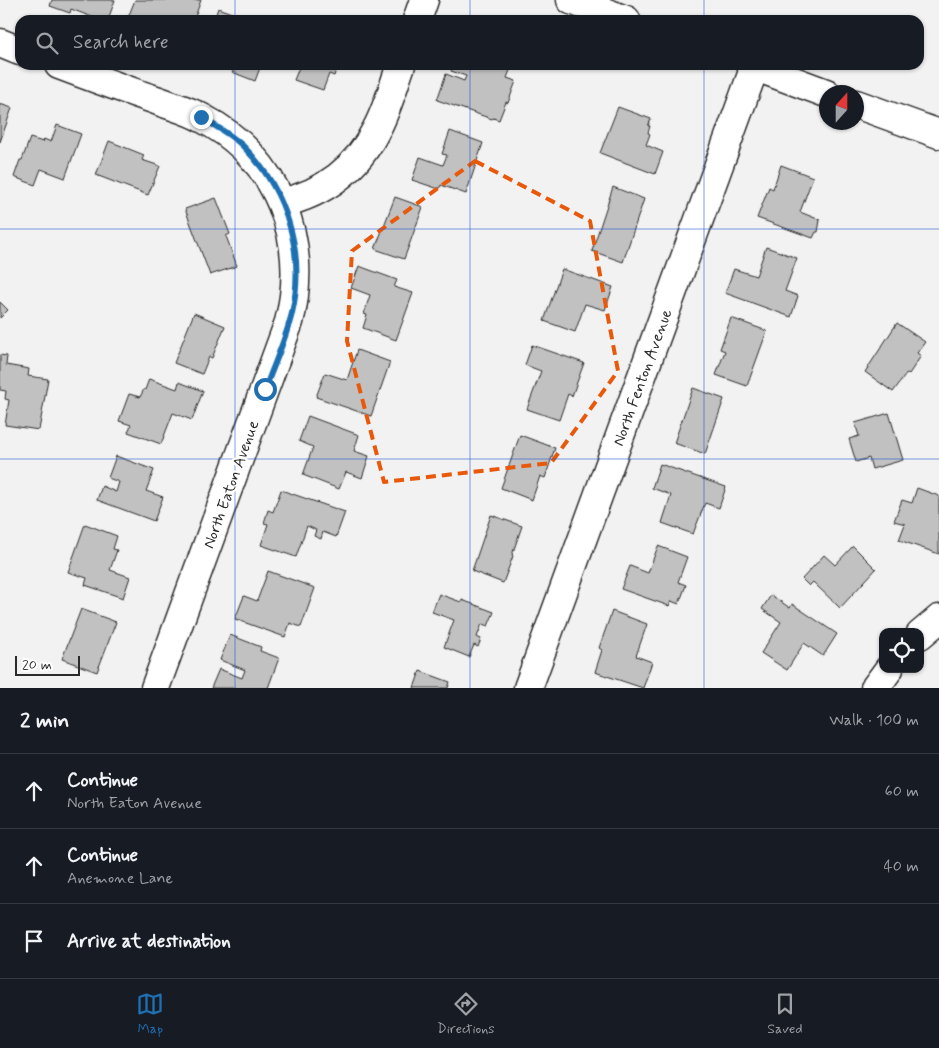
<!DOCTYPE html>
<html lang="en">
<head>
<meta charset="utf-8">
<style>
  body { margin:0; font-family:Mynerve,sans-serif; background:#242831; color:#f1f3f6 }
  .controls { position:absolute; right:15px; bottom:15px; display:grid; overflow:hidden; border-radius:10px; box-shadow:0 1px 4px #0004 }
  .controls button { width:45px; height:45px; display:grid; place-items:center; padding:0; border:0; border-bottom:1px solid #363941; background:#171b24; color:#f1f3f6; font:25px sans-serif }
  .compass { position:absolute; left:819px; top:85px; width:45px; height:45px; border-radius:50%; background:#171b24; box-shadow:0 1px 4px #0004; rotate:21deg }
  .scale { position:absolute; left:15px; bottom:12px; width:65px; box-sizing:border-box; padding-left:5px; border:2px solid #2b2b2b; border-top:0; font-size:14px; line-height:18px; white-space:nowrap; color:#2b2b2b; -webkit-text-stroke:4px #fff; paint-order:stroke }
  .stop { position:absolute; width:15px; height:15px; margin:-11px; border:4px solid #1f6fb2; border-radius:50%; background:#fff }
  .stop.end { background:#1f6fb2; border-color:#fff; box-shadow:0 1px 5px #0008 }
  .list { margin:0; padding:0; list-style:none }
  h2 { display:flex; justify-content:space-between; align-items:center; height:65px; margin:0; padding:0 20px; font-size:21px }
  h2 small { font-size:16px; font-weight:400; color:#9ea1a6 }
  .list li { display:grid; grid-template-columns:32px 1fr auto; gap:15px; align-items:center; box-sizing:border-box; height:75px; padding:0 20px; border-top:1px solid #363941 }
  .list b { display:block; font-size:19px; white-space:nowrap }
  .list p { margin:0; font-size:16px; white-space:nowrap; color:#9ea1a6 }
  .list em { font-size:16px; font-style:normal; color:#9ea1a6 }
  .icon { flex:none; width:28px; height:28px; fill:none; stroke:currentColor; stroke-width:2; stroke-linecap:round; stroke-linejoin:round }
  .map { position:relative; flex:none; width:939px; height:688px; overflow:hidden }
  .search { position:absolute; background:#171b24; box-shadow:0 1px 4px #0004; left:15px; right:15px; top:15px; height:55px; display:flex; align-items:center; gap:12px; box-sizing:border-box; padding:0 18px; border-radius:15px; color:#9ea1a6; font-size:19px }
  .sheet { height:290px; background:#171b24 }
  nav { display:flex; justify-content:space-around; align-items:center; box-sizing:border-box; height:70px; border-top:1px solid #363941; background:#171b24; font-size:14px; color:#9ea1a6 }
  nav a { display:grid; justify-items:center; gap:2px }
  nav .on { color:#1f6fb2 }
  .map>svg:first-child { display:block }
  .building { fill:#c1c1c1; stroke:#2b2b2b }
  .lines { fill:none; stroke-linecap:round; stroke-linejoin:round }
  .minor-casing { stroke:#2b2b2b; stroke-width:31 }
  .minor { stroke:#fff; stroke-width:28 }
  .route { stroke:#1f6fb2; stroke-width:6 }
  .marked { fill:none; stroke:#e8590c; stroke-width:4; stroke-dasharray:10 6; stroke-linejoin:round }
  .grid { fill:none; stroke:#1d4ed8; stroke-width:1; stroke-opacity:0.55 }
  .labels { text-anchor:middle; stroke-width:4.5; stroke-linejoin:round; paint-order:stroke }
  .street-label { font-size:16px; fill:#2b2b2b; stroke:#fff }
</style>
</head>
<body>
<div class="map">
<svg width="939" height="688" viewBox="0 0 939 688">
  <rect width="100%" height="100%" fill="#f2f2f2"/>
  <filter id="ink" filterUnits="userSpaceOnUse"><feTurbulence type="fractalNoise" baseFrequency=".02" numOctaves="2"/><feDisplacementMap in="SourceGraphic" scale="10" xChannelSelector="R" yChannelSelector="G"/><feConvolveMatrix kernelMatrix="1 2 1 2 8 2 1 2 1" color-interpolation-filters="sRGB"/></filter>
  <g filter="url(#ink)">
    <g class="building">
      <polygon points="52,0 115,0 108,20 100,20 71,9 70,13 50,6"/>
      <polygon points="135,0 201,0 194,20 127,20"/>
      <polygon points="218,8 250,20 214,20"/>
      <polygon points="235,65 261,65 255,81 232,72"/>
      <polygon points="300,65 338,65 334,76 329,74 323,90 294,80"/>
      <polygon points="453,65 512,65 507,78 516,81 508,103 506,102 499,120 493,118 492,119 437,100 446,74 464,81 466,76 451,71"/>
      <polygon points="0,104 12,108 0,142"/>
      <polygon points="618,107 651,119 648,126 650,126 648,133 650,134 646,145 663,152 655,174 600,153"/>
      <polygon points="57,125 81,134 65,178 41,169 35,185 14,177 20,160 22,160 30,138 43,142 44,139 51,142"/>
      <polygon points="450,131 483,143 466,194 441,185 439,189 412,180 420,157 443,165 447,155 442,154"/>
      <polygon points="109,141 144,155 142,160 160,166 148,195 96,175"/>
      <polygon points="781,165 813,177 800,212 820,220 818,232 816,232 813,238 757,218 769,187 773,189"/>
      <polygon points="613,187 644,199 623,262 592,251"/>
      <polygon points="395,197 423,207 404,259 375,249"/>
      <polygon points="216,198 230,234 226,236 237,266 210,275 185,209"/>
      <polygon points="766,247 797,258 785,291 798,296 791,317 725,293 734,269 756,276"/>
      <polygon points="359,266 397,280 394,287 413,293 396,340 363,328 367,315 364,314 370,295 351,288"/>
      <polygon points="562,269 613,287 605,310 585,304 575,332 544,321"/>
      <polygon points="0,302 8,310 0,318"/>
      <polygon points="194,313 225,326 212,358 209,357 202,374 174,363"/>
      <polygon points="731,318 767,331 747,386 716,375 725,351 720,349"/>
      <polygon points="897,323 925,342 917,353 921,356 909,374 907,373 893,392 865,372"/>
      <polygon points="532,345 584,363 572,396 568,394 559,420 527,409 541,371 525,365"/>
      <polygon points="357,350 390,362 371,416 316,397 325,373 347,380"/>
      <polygon points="0,355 7,356 6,365 29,369 28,376 48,379 39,430 5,425 9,400 5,399 6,391 0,390"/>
      <polygon points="149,379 177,389 179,382 203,391 192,420 173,413 161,444 128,432 131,425 119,421 129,394 140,397 144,389 145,390"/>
      <polygon points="693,388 724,399 705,454 674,443"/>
      <polygon points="889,413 903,460 872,469 869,458 856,462 849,439 859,436 855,423"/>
      <polygon points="308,416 359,435 354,451 369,456 362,478 346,472 339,489 303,475 313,447 299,441"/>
      <polygon points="520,435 555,448 545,478 540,476 532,500 501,488"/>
      <polygon points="116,456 154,470 146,491 163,497 154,521 97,500 102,486 116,492 119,482 108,478"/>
      <polygon points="660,464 726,487 719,508 705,503 693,534 662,523 671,495 652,488"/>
      <polygon points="917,488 939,496 939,554 899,540 905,524 894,521 902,500 912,503"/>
      <polygon points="281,490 345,512 336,537 323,532 321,539 314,536 316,530 307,526 296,557 261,545 268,524 264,523 268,510 273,512"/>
      <polygon points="491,515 522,526 512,555 513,556 503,583 472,571"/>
      <polygon points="85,524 117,536 113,549 117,550 110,570 130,577 123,598 85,585 87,578 68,572"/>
      <polygon points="658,546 687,557 678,582 686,585 679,604 671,601 669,606 621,589 630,566 648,573"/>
      <polygon points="853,546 876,569 840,608 813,582 809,586 802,579 824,555 835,565"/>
      <polygon points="268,571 315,588 301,627 290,623 285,637 235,619 244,596 257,601"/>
      <polygon points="439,594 461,602 462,600 494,612 488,626 482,624 477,637 481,639 478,647 474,645 469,657 444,647 454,620 432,612"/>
      <polygon points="771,595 790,608 792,604 837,634 823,656 804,643 787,670 761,653 781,622 762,609"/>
      <polygon points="81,609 116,622 97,672 62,659"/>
      <polygon points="612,611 647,624 636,656 652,662 643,688 595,672 602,650 599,648"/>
      <polygon points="230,635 261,647 260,651 279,658 268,688 211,688 219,669 242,678 245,670 220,660"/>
      <polygon points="420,671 450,682 448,688 414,688"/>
    </g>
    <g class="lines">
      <g class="minor-casing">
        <g id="minor">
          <polyline points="571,0 626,20"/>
          <polyline points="417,20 424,0"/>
          <polyline points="0,43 20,51"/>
          <path d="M59 65C91 77 123 89 156 100 171 106 188 110 202 118 278 157 310 241 289 322L155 688"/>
          <polyline points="751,65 826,93"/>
          <polyline points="856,104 939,134"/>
          <path d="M282 203C324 193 356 170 376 130 387 110 393 87 401 65"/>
          <polyline points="920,635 939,619"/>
          <path id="s1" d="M528 688 755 66"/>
          <polyline points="875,688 889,669"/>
        </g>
      </g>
      <use href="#minor" class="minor"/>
    </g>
  </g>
  <g class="lines" filter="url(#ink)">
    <path class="route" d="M201 117C215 126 230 134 242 145 286 188 306 253 292 313 286 339 274 364 265 389"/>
  </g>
  <path class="marked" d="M475 161 590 221 618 371 551 463 384 482 347 341 352 251Z"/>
  <path class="grid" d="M235 0V20M470 0V20M704 0V20M235 65V688M470 65V688M704 65V688M0 229H939M0 459H939"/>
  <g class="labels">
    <g class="street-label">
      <text dy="6" stroke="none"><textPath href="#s1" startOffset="331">North Fenton Avenue</textPath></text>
      <text transform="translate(230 484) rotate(-70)" y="6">North Eaton Avenue</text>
    </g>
  </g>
</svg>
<div class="controls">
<button><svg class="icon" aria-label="locate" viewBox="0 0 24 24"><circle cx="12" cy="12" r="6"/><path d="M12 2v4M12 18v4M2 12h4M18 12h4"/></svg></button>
</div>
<svg class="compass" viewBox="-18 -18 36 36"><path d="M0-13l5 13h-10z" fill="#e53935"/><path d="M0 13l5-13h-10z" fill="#9ea1a6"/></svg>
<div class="scale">20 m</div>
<div class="stop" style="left:265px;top:389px"></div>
<div class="stop end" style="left:201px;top:117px"></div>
<div class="search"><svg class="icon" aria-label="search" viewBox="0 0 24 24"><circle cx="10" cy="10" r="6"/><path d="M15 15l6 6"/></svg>Search here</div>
</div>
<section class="sheet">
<h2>2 min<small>Walk · 100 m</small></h2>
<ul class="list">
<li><svg class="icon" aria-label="ahead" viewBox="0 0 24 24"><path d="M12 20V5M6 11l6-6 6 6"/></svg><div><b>Continue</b><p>North Eaton Avenue</p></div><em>60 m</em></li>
<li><svg class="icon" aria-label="ahead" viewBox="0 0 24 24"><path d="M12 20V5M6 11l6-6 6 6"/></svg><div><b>Continue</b><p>Anemone Lane</p></div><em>40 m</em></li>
<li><svg class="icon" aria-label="arrive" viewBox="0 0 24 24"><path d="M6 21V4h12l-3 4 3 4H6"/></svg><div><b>Arrive at destination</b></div></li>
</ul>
</section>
<nav>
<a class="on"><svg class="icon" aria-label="map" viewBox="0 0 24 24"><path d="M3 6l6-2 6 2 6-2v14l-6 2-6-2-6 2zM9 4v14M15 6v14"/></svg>Map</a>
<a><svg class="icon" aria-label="directions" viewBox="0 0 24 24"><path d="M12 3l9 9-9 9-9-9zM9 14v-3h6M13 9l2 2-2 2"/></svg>Directions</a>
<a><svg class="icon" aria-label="saved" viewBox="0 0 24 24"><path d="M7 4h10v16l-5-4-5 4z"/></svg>Saved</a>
</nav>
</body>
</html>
